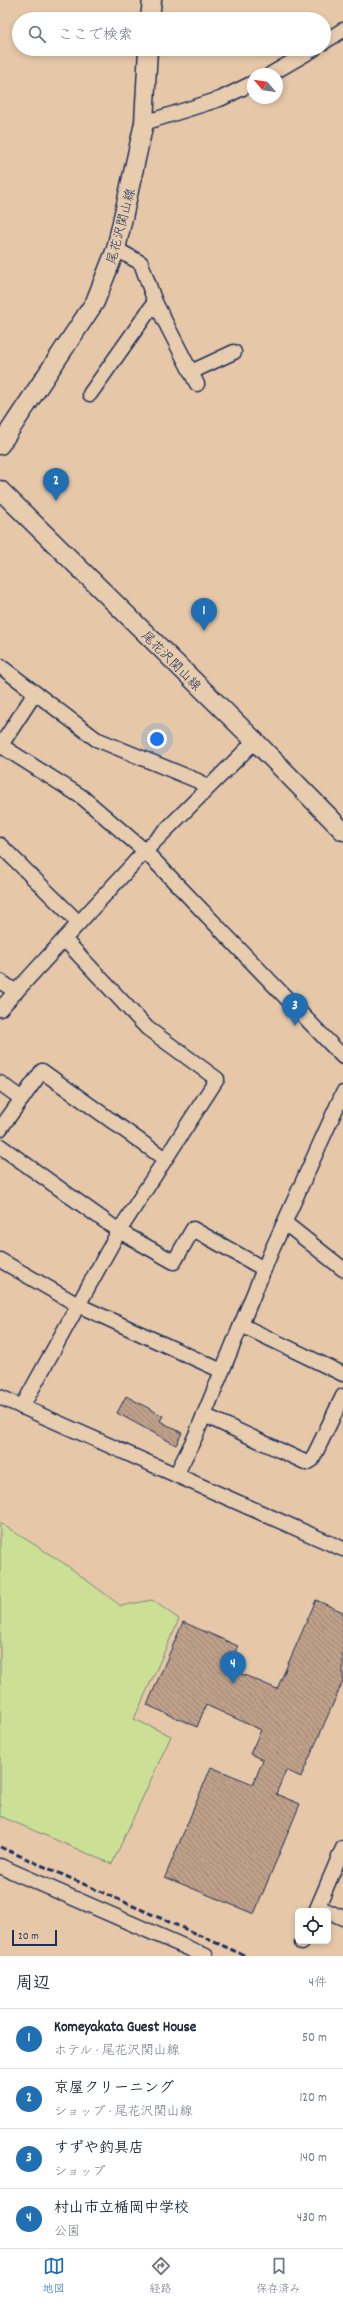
<!DOCTYPE html>
<html lang="ja">
<head>
<meta charset="utf-8">
<style>
  body { margin:0; font-family:Dekko,"Klee One",sans-serif; background:#f6f6f7; color:#1f2937 }
  .controls { position:absolute; right:12px; bottom:12px; display:grid; overflow:hidden; border-radius:6px; box-shadow:0 2px 6px #0003 }
  .controls button { width:36px; height:36px; display:grid; place-items:center; padding:0; border:0; border-bottom:1px solid #e0e1e3; background:#fff; color:#1f2937; font:20px sans-serif }
  .compass { position:absolute; left:247px; top:68px; width:36px; height:36px; border-radius:50%; background:#fff; box-shadow:0 2px 6px #0003; rotate:299deg }
  .scale { position:absolute; left:12px; bottom:10px; width:45px; box-sizing:border-box; padding-left:4px; border:2px solid #1b2f5e; border-top:0; font-size:11px; line-height:14px; white-space:nowrap; color:#1b2f5e; -webkit-text-stroke:3px #e7ccae; paint-order:stroke }
  .you { position:absolute; left:157px; top:739px; width:14px; height:14px; margin:-10px; border:3px solid #fff; border-radius:50%; background:#1a73e8; box-shadow:0 0 0 6px #1a73e833 }
  .badge { display:grid; place-items:center; width:26px; height:26px; border-radius:50%; background:#1f6fb2; color:#fff; font-size:13px; font-weight:700 }
  .pin { position:absolute; translate:-50% -33px; filter:drop-shadow(0 1px 2px #0008) }
  .pin::after { content:''; position:absolute; top:21px; width:14px; height:12px; background:inherit; clip-path:polygon(0 0,100% 0,50% 100%) }
  .list { margin:0; padding:0; list-style:none }
  h2 { display:flex; justify-content:space-between; align-items:center; height:52px; margin:0; padding:0 16px; font-size:17px }
  h2 small { font-size:13px; font-weight:400; color:#747a83 }
  .list li { display:grid; grid-template-columns:26px 1fr auto; gap:12px; align-items:center; box-sizing:border-box; height:60px; padding:0 16px; border-top:1px solid #e0e1e3 }
  .list b { display:block; font-size:15px; white-space:nowrap }
  .list p { margin:0; font-size:13px; white-space:nowrap; color:#747a83 }
  .list em { font-size:13px; font-style:normal; color:#747a83 }
  .icon { flex:none; width:22px; height:22px; fill:none; stroke:currentColor; stroke-width:2; stroke-linecap:round; stroke-linejoin:round }
  .map { position:relative; flex:none; width:343px; height:1956px; overflow:hidden }
  .search { position:absolute; background:#fff; box-shadow:0 2px 6px #0003; left:12px; right:12px; top:12px; height:44px; display:flex; align-items:center; gap:10px; box-sizing:border-box; padding:0 14px; border-radius:22px; color:#747a83; font-size:15px }
  .sheet { height:292px; background:#fff }
  nav { display:flex; justify-content:space-around; align-items:center; box-sizing:border-box; height:56px; border-top:1px solid #e0e1e3; background:#fff; font-size:11px; color:#747a83 }
  nav a { display:grid; justify-items:center; gap:2px }
  nav .on { color:#1f6fb2 }
  .map>svg:first-child { display:block }
  .grass { fill:#cce095; stroke:#74887a }
  .building { fill:url(#building-back-hatch); stroke:#1b2f5e }
  .lines { fill:none; stroke-linecap:round; stroke-linejoin:round }
  .minor-casing { stroke:#1b2f5e; stroke-width:17 }
  .major-casing { stroke:#1b2f5e; stroke-width:21 }
  .minor { stroke:#e7ccae; stroke-width:14 }
  .major { stroke:#e7ccae; stroke-width:18 }
  .rail { stroke:#1b2f5e; stroke-width:3; stroke-dasharray:6 3; stroke-linecap:butt }
  .labels { text-anchor:middle; stroke-width:3; stroke-linejoin:round; paint-order:stroke }
  .street-label { font-size:13px; fill:#1b2f5e; stroke:#e7ccae }
</style>
</head>
<body>
<div class="map">
<svg width="343" height="1956" viewBox="0 0 343 1956">
  <defs>
    <pattern id="building-back-hatch" width="6" height="6" patternUnits="userSpaceOnUse"><rect width="6" height="6" fill="#bfa089"/><path d="M-1 5l2 2M0 0l6 6M5-1l2 2" fill="none" stroke="#9a8373"/></pattern>
  </defs>
  <rect width="100%" height="100%" fill="#e6c8a9"/>
  <filter id="ink" filterUnits="userSpaceOnUse"><feTurbulence type="fractalNoise" baseFrequency=".025" numOctaves="2"/><feDisplacementMap in="SourceGraphic" scale="8" xChannelSelector="R" yChannelSelector="G"/><feConvolveMatrix kernelMatrix="1 2 1 2 8 2 1 2 1" color-interpolation-filters="sRGB"/></filter>
  <g filter="url(#ink)">
    <polygon class="grass" points="0,1523 65,1564 121,1606 152,1600 179,1619 134,1719 171,1736 112,1864 0,1816"/>
    <g class="building">
      <polygon points="126,1396 163,1416 160,1421 182,1433 176,1445 117,1413"/>
      <polygon points="316,1600 343,1612 343,1681 301,1777 286,1770 276,1794 300,1804 254,1914 165,1877 211,1767 253,1784 263,1760 250,1754 261,1730 206,1705 197,1727 147,1705 183,1622 238,1646 228,1668 277,1689"/>
    </g>
    <g class="lines">
      <g class="minor-casing">
        <g id="minor">
          <polyline points="324,42 343,30"/>
          <polyline points="271,74 314,49"/>
          <polyline points="144,123 220,99 253,83"/>
          <polyline points="116,249 141,263 155,302 197,384"/>
          <polyline points="191,372 234,352"/>
          <polyline points="90,394 155,302"/>
          <polyline points="0,666 96,739 198,781 207,788"/>
          <polyline points="0,745 82,797 145,851 343,1057"/>
          <polyline points="1,745 35,693"/>
          <polyline points="0,845 79,923"/>
          <polyline points="0,981 16,992"/>
          <polyline points="0,1009 145,851 255,741"/>
          <polyline points="0,1083 22,1099"/>
          <polyline points="0,1129 42,1071 165,1159"/>
          <polyline points="0,1146 119,1231 174,1262 193,1229 264,1269"/>
          <polyline points="285,1223 343,1269"/>
          <polyline points="0,1260 78,1305 222,1371"/>
          <polyline points="241,1325 343,1374"/>
          <polyline points="0,1397 343,1549"/>
          <polyline points="22,1407 119,1231 217,1079 147,1028 64,939"/>
          <polyline points="204,1415 307,1463 312,1460 343,1396"/>
          <polyline points="176,1475 195,1437 271,1252 343,1093"/>
          <polyline points="0,1866 206,1956"/>
          <polyline points="318,1907 343,1918"/>
          <polyline points="316,1911 343,1848"/>
          <polyline points="302,1943 303,1941"/>
        </g>
      </g>
      <g class="major-casing">
        <g id="major">
          <polyline points="150,19 152,0"/>
          <polyline points="0,445 95,302 116,249 144,123 148,49"/>
          <polyline points="0,490 255,741 343,831"/>
        </g>
      </g>
      <use href="#minor" class="minor"/>
      <use href="#major" class="major"/>
      <polyline class="rail" points="0,1847 246,1956"/>
    </g>
  </g>
  <g class="labels">
    <g class="street-label">
      <text transform="translate(120 226) rotate(-75)" y="5">尾花沢関山線</text>
      <text transform="translate(172 660) rotate(45)" y="5">尾花沢関山線</text>
    </g>
  </g>
</svg>
<div class="controls">
<button><svg class="icon" aria-label="locate" viewBox="0 0 24 24"><circle cx="12" cy="12" r="6"/><path d="M12 2v4M12 18v4M2 12h4M18 12h4"/></svg></button>
</div>
<svg class="compass" viewBox="-18 -18 36 36"><path d="M0-13l5 13h-10z" fill="#e53935"/><path d="M0 13l5-13h-10z" fill="#747a83"/></svg>
<div class="scale">20 m</div>
<div class="you"></div>
<div class="pin badge" style="left:204px;top:631px">1</div>
<div class="pin badge" style="left:56px;top:501px">2</div>
<div class="pin badge" style="left:295px;top:1026px">3</div>
<div class="pin badge" style="left:233px;top:1684px">4</div>
<div class="search"><svg class="icon" aria-label="search" viewBox="0 0 24 24"><circle cx="10" cy="10" r="6"/><path d="M15 15l6 6"/></svg>ここで検索</div>
</div>
<section class="sheet">
<h2>周辺<small>4件</small></h2>
<ul class="list">
<li><span class="badge">1</span><div><b>Komeyakata Guest House</b><p>ホテル · 尾花沢関山線</p></div><em>50 m</em></li>
<li><span class="badge">2</span><div><b>京屋クリーニング</b><p>ショップ · 尾花沢関山線</p></div><em>120 m</em></li>
<li><span class="badge">3</span><div><b>すずや釣具店</b><p>ショップ</p></div><em>140 m</em></li>
<li><span class="badge">4</span><div><b>村山市立楯岡中学校</b><p>公園</p></div><em>430 m</em></li>
</ul>
</section>
<nav>
<a class="on"><svg class="icon" aria-label="map" viewBox="0 0 24 24"><path d="M3 6l6-2 6 2 6-2v14l-6 2-6-2-6 2zM9 4v14M15 6v14"/></svg>地図</a>
<a><svg class="icon" aria-label="directions" viewBox="0 0 24 24"><path d="M12 3l9 9-9 9-9-9zM9 14v-3h6M13 9l2 2-2 2"/></svg>経路</a>
<a><svg class="icon" aria-label="saved" viewBox="0 0 24 24"><path d="M7 4h10v16l-5-4-5 4z"/></svg>保存済み</a>
</nav>
</body>
</html>
